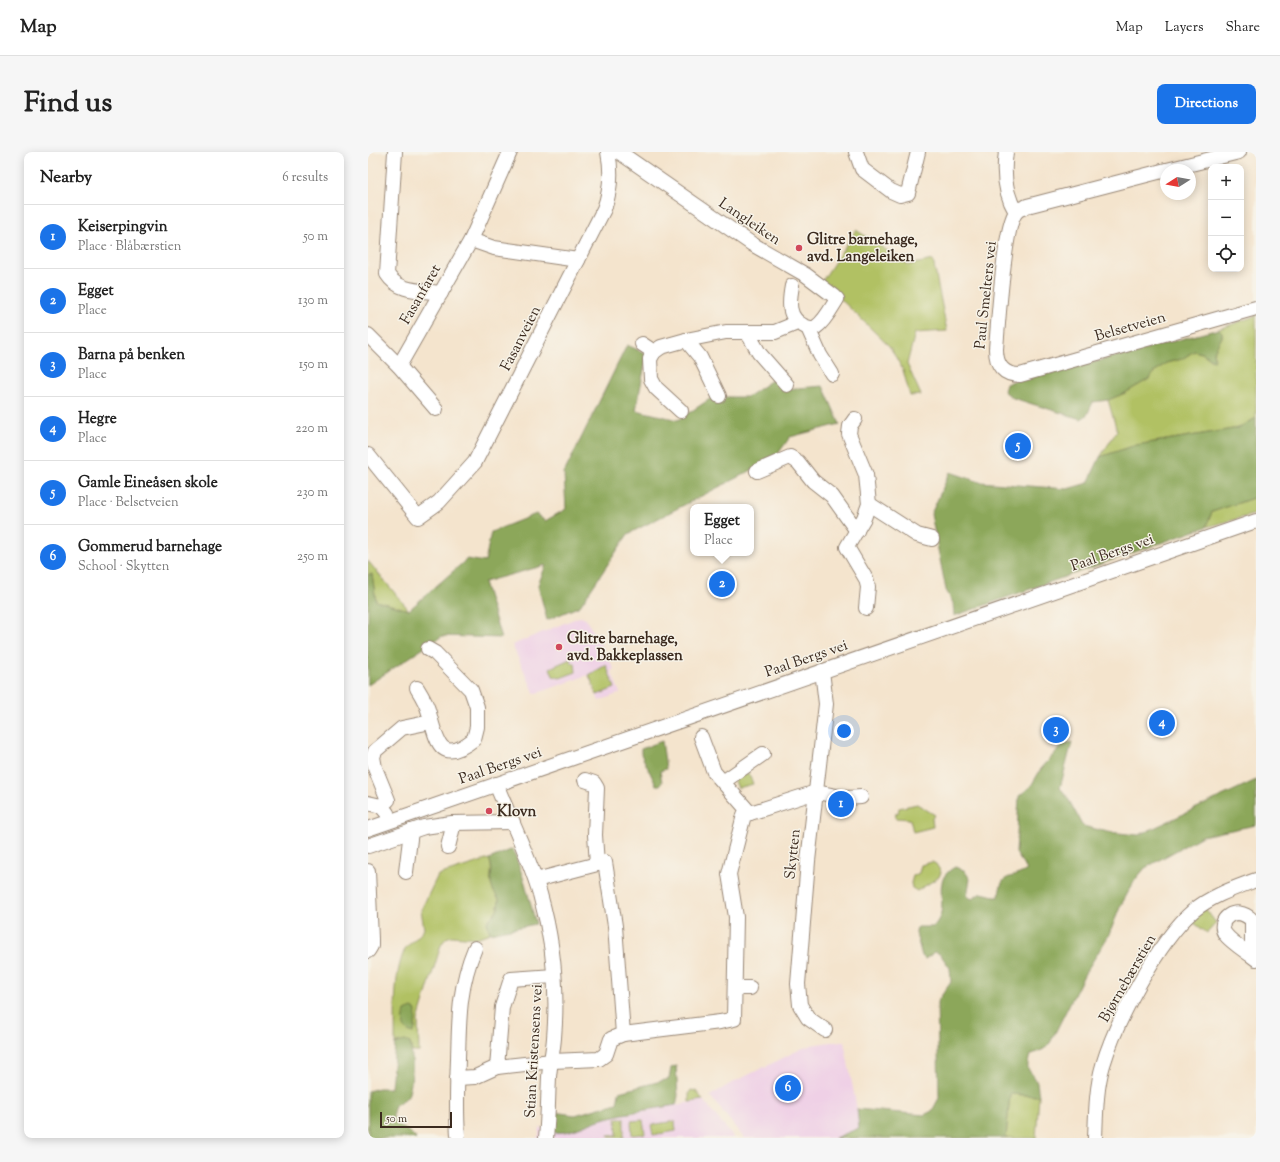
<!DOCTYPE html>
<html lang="en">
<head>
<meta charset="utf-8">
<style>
  body { margin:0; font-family:"Sorts Mill Goudy",serif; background:#f6f6f6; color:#222 }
  .controls { position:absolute; right:12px; top:12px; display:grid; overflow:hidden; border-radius:8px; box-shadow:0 2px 10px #0003 }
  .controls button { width:36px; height:36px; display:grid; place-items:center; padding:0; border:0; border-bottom:1px solid #e0e0e0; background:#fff; color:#222; font:20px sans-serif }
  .compass { position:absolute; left:792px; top:12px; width:36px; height:36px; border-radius:50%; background:#fff; box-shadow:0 2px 10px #0003; rotate:259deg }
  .scale { position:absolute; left:12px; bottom:10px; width:72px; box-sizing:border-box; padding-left:4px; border:2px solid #3b2a1e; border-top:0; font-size:11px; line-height:14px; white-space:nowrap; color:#3b2a1e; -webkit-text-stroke:3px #f7f3e8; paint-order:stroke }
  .you { position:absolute; left:476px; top:579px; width:14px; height:14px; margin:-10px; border:3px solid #fff; border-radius:50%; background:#1a73e8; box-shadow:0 0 0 6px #1a73e833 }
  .badge { display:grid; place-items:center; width:26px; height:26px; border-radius:50%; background:#1a73e8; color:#fff; font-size:13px; font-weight:700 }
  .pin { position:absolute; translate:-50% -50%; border:2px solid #fff; box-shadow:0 1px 4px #0006 }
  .popup { position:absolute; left:322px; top:352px; width:64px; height:52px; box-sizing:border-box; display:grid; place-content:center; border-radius:8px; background:#fff; filter:drop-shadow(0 1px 3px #0005); font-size:13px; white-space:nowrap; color:#767676 }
  .popup b { font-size:15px; color:#222 }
  .popup::after { content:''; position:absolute; left:50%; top:100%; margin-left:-8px; border:8px solid transparent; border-top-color:#fff }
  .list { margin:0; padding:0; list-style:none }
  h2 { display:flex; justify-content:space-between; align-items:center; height:52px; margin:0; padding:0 16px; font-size:17px }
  h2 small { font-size:13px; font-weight:400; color:#767676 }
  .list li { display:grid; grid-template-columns:26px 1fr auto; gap:12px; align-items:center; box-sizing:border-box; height:64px; padding:0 16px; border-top:1px solid #e0e0e0 }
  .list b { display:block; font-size:15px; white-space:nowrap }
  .list p { margin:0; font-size:13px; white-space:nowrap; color:#767676 }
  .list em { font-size:13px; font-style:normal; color:#767676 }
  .icon { flex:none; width:22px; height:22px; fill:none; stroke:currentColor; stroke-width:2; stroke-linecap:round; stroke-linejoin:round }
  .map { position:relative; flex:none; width:888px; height:986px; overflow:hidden; border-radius:8px }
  header { display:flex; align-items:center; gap:24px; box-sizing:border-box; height:56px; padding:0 20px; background:#fff; border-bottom:1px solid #e0e0e0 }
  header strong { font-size:19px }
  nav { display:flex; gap:22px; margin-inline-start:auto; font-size:14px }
  .intro { display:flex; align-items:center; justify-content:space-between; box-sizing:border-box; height:96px; padding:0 24px }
  h1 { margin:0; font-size:28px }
  .button { padding:10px 18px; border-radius:8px; background:#1a73e8; color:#fff; font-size:14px; font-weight:700 }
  main { display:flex; gap:24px; padding:0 24px }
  aside { flex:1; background:#fff; border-radius:8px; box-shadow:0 2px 10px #0003 }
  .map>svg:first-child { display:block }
  .built { fill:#efd0e6 }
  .green { fill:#b1c164; stroke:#767641 }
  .forest { fill:#8ca75a; stroke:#64683c }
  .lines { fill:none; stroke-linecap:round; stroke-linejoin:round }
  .minor-casing { stroke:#988776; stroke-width:16 }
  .minor { stroke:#fff; stroke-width:14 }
  .poi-dot { fill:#d1495b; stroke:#f7f3e8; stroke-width:1.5 }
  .labels { text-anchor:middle; stroke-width:3; stroke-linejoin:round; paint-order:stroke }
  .street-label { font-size:15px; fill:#3b2a1e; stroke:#f7f3e8 }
  .poi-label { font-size:15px; font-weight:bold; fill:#3b2a1e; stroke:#f7f3e8; text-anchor:start }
</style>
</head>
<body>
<header>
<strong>Map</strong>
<nav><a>Map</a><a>Layers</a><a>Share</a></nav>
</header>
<div class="intro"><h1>Find us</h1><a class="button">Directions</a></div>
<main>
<aside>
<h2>Nearby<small>6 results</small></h2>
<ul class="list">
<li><span class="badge">1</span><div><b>Keiserpingvin</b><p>Place · Blåbærstien</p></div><em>50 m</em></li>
<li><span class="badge">2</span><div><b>Egget</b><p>Place</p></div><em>130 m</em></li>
<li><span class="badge">3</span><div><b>Barna på benken</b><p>Place</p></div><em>150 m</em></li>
<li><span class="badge">4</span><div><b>Hegre</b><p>Place</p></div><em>220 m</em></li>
<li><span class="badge">5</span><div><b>Gamle Eineåsen skole</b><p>Place · Belsetveien</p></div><em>230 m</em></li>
<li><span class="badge">6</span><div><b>Gommerud barnehage</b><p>School · Skytten</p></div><em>250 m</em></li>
</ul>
</aside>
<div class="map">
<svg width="888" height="986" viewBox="0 0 888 986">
  <rect width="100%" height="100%" fill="#f7f3e8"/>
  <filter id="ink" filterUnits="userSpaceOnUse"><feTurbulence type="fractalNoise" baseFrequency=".025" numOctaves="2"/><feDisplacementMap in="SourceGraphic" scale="8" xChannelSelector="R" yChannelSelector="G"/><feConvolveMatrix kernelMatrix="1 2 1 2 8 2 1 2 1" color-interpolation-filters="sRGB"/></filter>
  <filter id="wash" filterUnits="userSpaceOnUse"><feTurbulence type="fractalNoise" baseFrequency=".012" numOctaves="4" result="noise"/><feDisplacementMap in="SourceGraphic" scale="16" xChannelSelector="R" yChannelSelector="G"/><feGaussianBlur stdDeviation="0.9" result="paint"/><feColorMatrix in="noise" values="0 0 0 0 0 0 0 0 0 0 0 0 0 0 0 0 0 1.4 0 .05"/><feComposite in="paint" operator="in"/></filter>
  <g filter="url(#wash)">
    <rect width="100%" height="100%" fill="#f4e4cd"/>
    <g class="built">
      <polygon points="211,465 217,466 232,491 246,517 243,519 252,541 231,549 220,523 167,542 144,493"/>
      <polygon points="462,890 476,890 489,957 491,976 476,982 467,986 376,986 342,944 362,932 433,897 443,893"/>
      <polygon points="335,948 366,986 168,986 171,984 172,976 201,979 237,966"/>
    </g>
    <g class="green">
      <polygon points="488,78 541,113 565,108 579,179 547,181 539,212 553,243 542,244 535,218 522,195 454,129"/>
      <polygon points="888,161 888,266 871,276 768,293 732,305 749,279 740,248 757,241 781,227 784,222 798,211 814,207 826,199 834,201 843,208 847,206 845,201 854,185 854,180 851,177 887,164"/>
      <polygon points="888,345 888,362 838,375 844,360"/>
      <polygon points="0,409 41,458 8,449 4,423 0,423"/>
      <polygon points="202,507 204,511 207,511 208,520 192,526 185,524 182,516"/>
      <polygon points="238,513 247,536 229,543 221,523"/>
      <polygon points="381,621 385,632 370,636 366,627"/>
      <polygon points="549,652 567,663 564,666 565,675 545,680 542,667 527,666 528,661 530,661 531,656"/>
      <path d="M121 707C128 724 115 727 131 747L130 757 119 770 122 781 108 786 84 784 78 786 73 793 50 868 51 900H44L42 891 31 890 27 892C28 862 24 826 37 797 39 793 52 784 56 777L53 758 70 723Z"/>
      <polygon points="564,710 568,712 573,720 571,725 549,739 544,736 543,731 545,724 551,721 553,713"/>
      <polygon points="837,756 848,771 839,781 821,767"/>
      <polygon points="323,938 328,939 335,948 321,950 321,941"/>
      <polygon points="642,942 671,944 668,986 638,986"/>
      <polygon points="248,966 256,966 256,985 241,985 240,983 249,983"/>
      <polygon points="275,968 277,982 264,983 263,969"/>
      <polygon points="307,969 308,979 285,983 283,973"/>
    </g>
    <g class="forest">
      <polygon points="851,177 854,180 854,185 845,201 847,209 834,201 826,199 814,207 798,211 784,222 781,227 757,241 740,248 725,250 719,263 713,267 645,246 636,239 638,232 648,228 693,219"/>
      <polygon points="259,193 279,202 268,258 310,268 345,245 379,245 404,228 418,237 455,234 472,272 422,285 407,306 260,382 212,454 179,468 170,433 178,413 116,430 133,486 74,484 0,533 0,423 4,422 8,449 41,458 99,407 117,410 123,380 168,362 177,369 198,357 196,321"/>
      <polygon points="888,266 888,345 844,360 838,375 586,464 585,451 578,438 563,362 582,320 612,330 699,337 720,331 732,305 768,293 871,276"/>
      <polygon points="294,589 298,617 292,619 294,630 292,633 288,633 273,602 273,597"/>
      <path d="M704 590 692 636 698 643 715 674 740 680 771 683 888 628V673L834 684 777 716 767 728 752 755 741 783 716 823 682 891 676 897 662 903C656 923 664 916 669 931 670 935 670 940 671 944L642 942 638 986H467L491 976 489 957 556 963 564 959 571 946 569 850 583 830 582 816 572 802 567 800 557 807 554 804 548 781 549 775H565C586 754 559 730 587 715L596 718 602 727 599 744 604 747 613 741 622 743 626 745H631C633 719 642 729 659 718L648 701 651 644 663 634 673 617 695 592Z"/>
      <path d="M145 697 157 731 168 772 122 781 119 770 130 757 131 747C115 727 129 724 121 707Z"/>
      <path d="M44 856 48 858 47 877 45 881C33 878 35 869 37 859Z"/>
      <path d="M37 889 42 891C45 904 45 928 41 941 39 947 32 950 27 953 19 974 36 973 48 986H0V939L11 936H23L27 892Z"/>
      <path d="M308 914 310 944 308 953C285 957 261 960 238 966 220 970 201 985 182 979L185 960 207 963 249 951 251 940 301 927 303 916Z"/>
    </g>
  </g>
  <g filter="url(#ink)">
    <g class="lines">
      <g class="minor-casing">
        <g id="minor">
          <path d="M27 0 19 122C31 141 53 138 73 141"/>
          <path d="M251 0 384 92 438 123 466 144 469 147C464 155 457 169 448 175 445 177 440 176 436 174 419 166 421 150 424 134"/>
          <polyline points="488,0 494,17 523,39 532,43 540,41 550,0"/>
          <path d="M638 0C635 21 637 42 648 60"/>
          <path d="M798 18 659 54C656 56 650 57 648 60 636 74 630 174 628 197 628 213 635 223 652 223L888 156"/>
          <polyline points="799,18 871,0"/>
          <polyline points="103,88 126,96 210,108"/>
          <polyline points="440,176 452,203 464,222"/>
          <polyline points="379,180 391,201 419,233"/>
          <polyline points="0,183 31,214 68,257"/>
          <polyline points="318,188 332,205 351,244"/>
          <polyline points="274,192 286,200"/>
          <polyline points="31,214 103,88 142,0"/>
          <polyline points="313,259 288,236 283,227 282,207 286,200 293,195 318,188 358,180 407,180 429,171"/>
          <polyline points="487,267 482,274 481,282 498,323 501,352 496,366 479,395 498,427 500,435 498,456"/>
          <path d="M0 303 50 365 71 350 107 310 236 57C243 38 244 20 240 0"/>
          <polyline points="389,319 422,305 430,310 445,329 464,344 489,379"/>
          <polyline points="501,352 549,383 564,387"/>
          <polyline points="454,519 458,552 440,709 430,832 432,853 440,866 457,878"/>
          <path d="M49 536C54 544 59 552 61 561 69 589 72 614 106 587L109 575V555L103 538 67 501 60 497"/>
          <polyline points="333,585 346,620 382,661"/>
          <polyline points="217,628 226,631 229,636 227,683 229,712"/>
          <polyline points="355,630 395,602"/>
          <path d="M128 632C143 669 161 704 172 742 185 788 190 839 186 886 185 899 182 912 181 925 180 946 180 966 178 986"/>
          <polyline points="0,651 13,654 19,661"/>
          <polyline points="13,654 20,648 7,616 5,605 7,599 34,576 63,570"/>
          <polyline points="0,677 888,369"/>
          <polyline points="0,694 56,675 84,671 145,670"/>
          <polyline points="80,695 86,671"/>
          <polyline points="0,719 3,787 3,794 0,799"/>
          <polyline points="38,720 43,679"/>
          <path d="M884 804C876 798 863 790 857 782 848 768 867 752 884 768V804L888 807"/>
          <polyline points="367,836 382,836"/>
          <polyline points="255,882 352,870 366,867 368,765 361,722 376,663 448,640 479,646 493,645"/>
          <polyline points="129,915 134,855 143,827 186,824"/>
          <polyline points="89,926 107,925 129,915 184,909 231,907 238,902 243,887 255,882 247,774 237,710 168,728"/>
          <path d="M90 983C88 957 89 932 90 907 91 866 91 834 107 796"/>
          <path d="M727 986C728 962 728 936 735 913 748 869 791 788 825 759 843 744 867 736 888 728"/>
        </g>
      </g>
      <use href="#minor" class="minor"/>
    </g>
  </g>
  <g class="poi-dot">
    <circle cx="431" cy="96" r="4"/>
    <circle cx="191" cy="495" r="4"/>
    <circle cx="121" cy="659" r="4"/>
  </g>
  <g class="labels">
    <g class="street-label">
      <text transform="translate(382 69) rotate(34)" y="5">Langleiken</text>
      <text transform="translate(52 142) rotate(-60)" y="5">Fasanfaret</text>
      <text transform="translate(617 143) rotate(-84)" y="5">Paul Smelters vei</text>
      <text transform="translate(762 174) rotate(-16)" y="5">Belsetveien</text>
      <text transform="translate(152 186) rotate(-63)" y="5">Fasanveien</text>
      <text transform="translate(744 400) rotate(-19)" y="5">Paal Bergs vei</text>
      <text transform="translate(438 506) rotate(-19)" y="5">Paal Bergs vei</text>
      <text transform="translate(132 613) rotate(-19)" y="5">Paal Bergs vei</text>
      <text transform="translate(424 702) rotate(-84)" y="5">Skytten</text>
      <text transform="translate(759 826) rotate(-60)" y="5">Bjørnebærstien</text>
      <text transform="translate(165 899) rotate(-87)" y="5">Stian Kristensens vei</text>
    </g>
    <g class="poi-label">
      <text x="439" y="92">Glitre barnehage,<tspan x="439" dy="17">avd. Langeleiken</tspan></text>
      <text x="199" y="491">Glitre barnehage,<tspan x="199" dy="17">avd. Bakkeplassen</tspan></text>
      <text x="129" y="664">Klovn</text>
    </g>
  </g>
</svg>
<div class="controls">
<button>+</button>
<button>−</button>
<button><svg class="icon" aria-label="locate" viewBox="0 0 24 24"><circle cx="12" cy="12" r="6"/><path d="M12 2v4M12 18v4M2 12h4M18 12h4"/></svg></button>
</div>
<svg class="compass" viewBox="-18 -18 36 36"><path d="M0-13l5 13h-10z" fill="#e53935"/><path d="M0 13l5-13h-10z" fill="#767676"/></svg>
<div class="scale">50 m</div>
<div class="you"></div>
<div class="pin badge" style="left:473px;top:652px">1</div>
<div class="pin badge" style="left:354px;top:432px">2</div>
<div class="popup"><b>Egget</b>Place</div>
<div class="pin badge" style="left:688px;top:578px">3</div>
<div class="pin badge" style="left:794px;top:571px">4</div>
<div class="pin badge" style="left:650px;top:294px">5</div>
<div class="pin badge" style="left:420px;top:936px">6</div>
</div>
</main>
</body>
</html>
